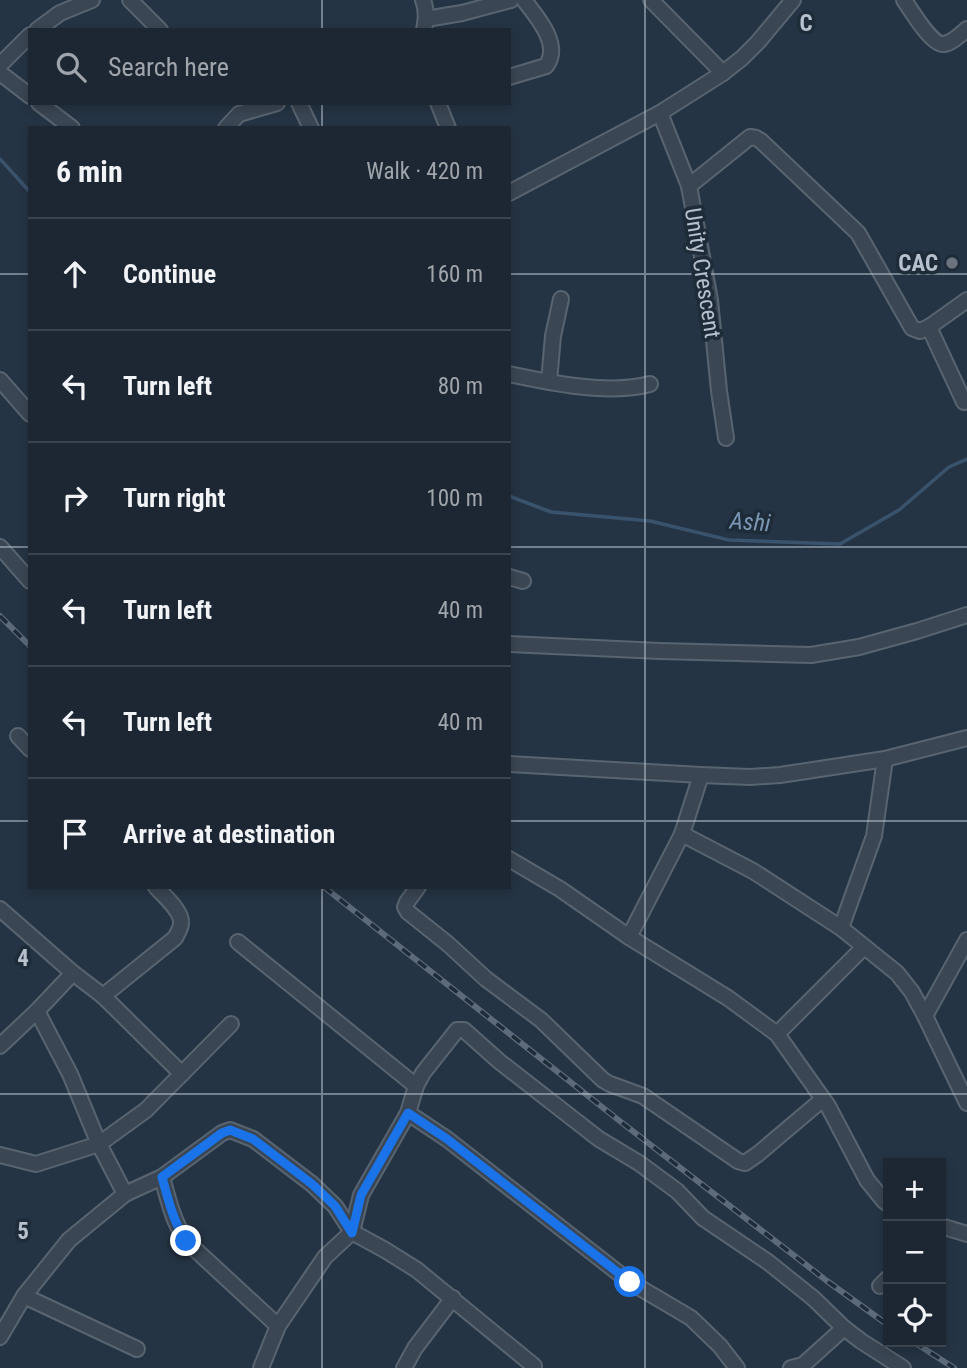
<!DOCTYPE html>
<html lang="en">
<head>
<meta charset="utf-8">
<style>
  body { margin:0; font-family:"Roboto Condensed",sans-serif; background:#252f3b; color:#f1f3f6 }
  .controls { position:absolute; right:21px; bottom:21px; display:grid; overflow:hidden; border-radius:0px; box-shadow:0 4px 10px #0003 }
  .controls button { width:63px; height:63px; display:grid; place-items:center; padding:0; border:0; border-bottom:2px solid #3a444e; background:#1c2733; color:#f1f3f6; font:35px sans-serif }
  .stop { position:absolute; width:21px; height:21px; margin:-16px; border:5px solid #1a73e8; border-radius:50%; background:#fff }
  .stop.end { background:#1a73e8; border-color:#fff; box-shadow:0 2px 7px #0008 }
  .list { margin:0; padding:0; list-style:none }
  h2 { display:flex; justify-content:space-between; align-items:center; height:91px; margin:0; padding:0 28px; font-size:30px }
  h2 small { font-size:23px; font-weight:400; color:#a0a5ac }
  .list li { display:grid; grid-template-columns:46px 1fr auto; gap:21px; align-items:center; box-sizing:border-box; height:112px; padding:0 28px; border-top:2px solid #3a444e }
  .list b { display:block; font-size:26px; white-space:nowrap }
  .list em { font-size:23px; font-style:normal; color:#a0a5ac }
  .icon { flex:none; width:38px; height:38px; fill:none; stroke:currentColor; stroke-width:2; stroke-linecap:round; stroke-linejoin:round }
  .map { position:relative; flex:none; width:967px; height:1368px; overflow:hidden }
  .search { position:absolute; background:#1c2733; box-shadow:0 4px 10px #0003; left:28px; top:28px; width:483px; height:77px; display:flex; align-items:center; gap:18px; box-sizing:border-box; padding:0 24px; border-radius:0px; color:#a0a5ac; font-size:26px }
  .panel { position:absolute; background:#1c2733; box-shadow:0 4px 10px #0003; left:28px; top:126px; width:483px; height:763px; border-radius:0px }
  .map>svg:first-child { display:block }
  .lines { fill:none; stroke-linecap:round; stroke-linejoin:round }
  .stream { stroke:#3a536d; stroke-width:3.5 }
  .street-casing { stroke:#586470; stroke-width:18 }
  .street { stroke:#3a4653; stroke-width:14 }
  .rail-casing { stroke:#5c6a7a; stroke-width:6 }
  .rail { stroke:#1e2b39; stroke-width:3.5; stroke-dasharray:10; stroke-linecap:butt }
  .route { stroke:#1a73e8; stroke-width:9 }
  .grid { fill:none; stroke:#b7c1cd; stroke-width:2; stroke-opacity:0.55 }
  .worship-dot { fill:#6b7280; stroke:#1e2b39; stroke-width:2.5 }
  .labels { text-anchor:middle; stroke-width:7; stroke-linejoin:round; paint-order:stroke }
  .poi-label { font-size:23px; font-weight:bold; fill:#b7c1cd; stroke:#1e2b39; text-anchor:end }
  .street-label { font-size:23px; fill:#b7c1cd; stroke:#1e2b39 }
  .water-label { font-size:24px; font-style:italic; fill:#7c98b5; stroke:#1e2b39 }
  .grid-label { font-size:23px; text-anchor:middle; font-weight:bold; fill:#b7c1cd; stroke:#1e2b39; stroke-width:7; stroke-linejoin:round; paint-order:stroke }
</style>
</head>
<body>
<div class="map">
<svg width="967" height="1368" viewBox="0 0 967 1368">
  <rect width="100%" height="100%" fill="#253444"/>
  <g class="lines">
    <g class="stream">
      <polyline points="0,159 30,192"/>
      <polyline points="509,496 551,512 650,521 729,540 840,544 899,510 949,467 967,459"/>
    </g>
    <g class="street-casing">
      <g id="street">
        <polyline points="130,0 160,30"/>
        <path d="M423 0C427 11 426 19 424 30"/>
        <polyline points="651,0 723,73"/>
        <path d="M904 0C911 10 932 46 944 44 952 43 961 34 967 29"/>
        <polyline points="426,19 462,13 511,0"/>
        <polyline points="37,30 60,13 92,0"/>
        <polyline points="0,65 30,35"/>
        <polyline points="0,73 30,96"/>
        <path d="M509 77 546 66C562 45 537 17 524 0"/>
        <polyline points="39,103 72,128"/>
        <polyline points="299,103 311,128"/>
        <polyline points="438,103 448,128"/>
        <polyline points="660,113 689,186 710,300 719,391 726,438"/>
        <polyline points="226,128 239,114 277,103"/>
        <polyline points="689,186 750,137 756,138 761,141 858,233 912,328 920,331 929,327 964,402"/>
        <polyline points="509,193 660,113 723,73 742,58 758,42 793,0"/>
        <polyline points="929,327 967,300"/>
        <path d="M509 374C551 383 609 395 650 384"/>
        <polyline points="0,380 30,414"/>
        <polyline points="549,381 553,336 561,299"/>
        <polyline points="0,547 30,581"/>
        <polyline points="509,577 523,581"/>
        <polyline points="509,644 660,651 811,655 859,647 917,631 967,615"/>
        <polyline points="18,736 30,749"/>
        <polyline points="509,764 701,775 750,777 780,775 885,759 967,738"/>
        <polyline points="682,834 753,871 841,928 897,973 912,992 925,1016 967,1103"/>
        <polyline points="509,859 560,889 629,937 728,998 777,1034 828,1106 867,1180 884,1201 888,1204"/>
        <polyline points="418,887 407,902 405,907 408,912 448,944 486,979 541,1020 603,1080 610,1084 643,1096 738,1161 745,1163 758,1154 823,1099"/>
        <polyline points="0,909 73,973 103,996 182,1074"/>
        <polyline points="841,928 874,836 885,759"/>
        <polyline points="629,937 682,834 701,775"/>
        <polyline points="238,942 416,1086"/>
        <path d="M103 996 175 938C177 934 182 927 181 921 180 909 164 896 156 887"/>
        <polyline points="37,1011 70,1074 99,1144 125,1194"/>
        <polyline points="925,1016 967,940"/>
        <polyline points="777,1034 864,947"/>
        <polyline points="0,1046 37,1011 73,973"/>
        <polyline points="408,1113 447,1139 630,1282 691,1318 720,1346 737,1368"/>
        <polyline points="0,1155 36,1164 99,1144 146,1110 231,1024"/>
        <path d="M162 1177C168 1199 173 1221 186 1241L278 1326"/>
        <polyline points="941,1226 967,1234"/>
        <polyline points="880,1286 888,1278"/>
        <polyline points="24,1296 137,1349"/>
        <polyline points="0,1337 24,1296 69,1240 125,1194 162,1177 222,1133 230,1130 253,1139 312,1184 335,1206 352,1232 385,1250 417,1270 534,1366"/>
        <polyline points="261,1368 278,1326 325,1257 352,1232 361,1195 408,1113 416,1086 423,1073 457,1030 464,1030 500,1062 599,1139 639,1163 677,1191 703,1218 768,1262 813,1298 844,1328 861,1341 903,1368"/>
        <polyline points="404,1368 415,1348 453,1298"/>
        <polyline points="791,1368 803,1365 844,1328"/>
      </g>
    </g>
    <use href="#street" class="street"/>
    <g class="rail-casing">
      <g id="rail">
        <polyline points="0,616 30,646"/>
        <polyline points="324,887 621,1122 827,1281 888,1325"/>
        <polyline points="914,1342 954,1368"/>
      </g>
    </g>
    <use href="#rail" class="rail"/>
  </g>
  <g class="lines">
    <path class="route" d="M186 1241C173 1221 168 1199 162 1177L222 1133 230 1130 253 1139 312 1184 335 1206 352 1233 361 1195 408 1113 447 1139 630 1282"/>
  </g>
  <path class="grid" d="M322 0V30M645 0V1368M322 103V128M0 274H30M509 274H967M0 547H30M509 547H967M0 821H30M509 821H967M322 887V1368M0 1094H967"/>
  <circle class="worship-dot" cx="952" cy="263" r="7"/>
  <g class="labels">
    <g class="poi-label">
      <text x="938" y="271">CAC</text>
    </g>
    <g class="street-label">
      <text transform="translate(703 273) rotate(81)" y="8">Unity Crescent</text>
    </g>
    <g class="water-label">
      <text transform="translate(750 522) rotate(4)" y="8">Ashi</text>
    </g>
  </g>
  <g class="grid-label">
    <text x="806" y="31">C</text>
    <text x="23" y="966">4</text>
    <text x="23" y="1239">5</text>
  </g>
</svg>
<div class="controls">
<button>+</button>
<button>−</button>
<button><svg class="icon" aria-label="locate" viewBox="0 0 24 24"><circle cx="12" cy="12" r="6"/><path d="M12 2v4M12 18v4M2 12h4M18 12h4"/></svg></button>
</div>
<div class="stop" style="left:630px;top:1282px"></div>
<div class="stop end" style="left:186px;top:1241px"></div>
<div class="search"><svg class="icon" aria-label="search" viewBox="0 0 24 24"><circle cx="10" cy="10" r="6"/><path d="M15 15l6 6"/></svg>Search here</div>
<section class="panel">
<h2>6 min<small>Walk · 420 m</small></h2>
<ul class="list">
<li><svg class="icon" aria-label="ahead" viewBox="0 0 24 24"><path d="M12 20V5M6 11l6-6 6 6"/></svg><div><b>Continue</b></div><em>160 m</em></li>
<li><svg class="icon" aria-label="left" viewBox="0 0 24 24"><path d="M17 20v-9H6M10 6l-5 5 5 5"/></svg><div><b>Turn left</b></div><em>80 m</em></li>
<li><svg class="icon" aria-label="right" viewBox="0 0 24 24"><path d="M7 20v-9h11M14 6l5 5-5 5"/></svg><div><b>Turn right</b></div><em>100 m</em></li>
<li><svg class="icon" aria-label="left" viewBox="0 0 24 24"><path d="M17 20v-9H6M10 6l-5 5 5 5"/></svg><div><b>Turn left</b></div><em>40 m</em></li>
<li><svg class="icon" aria-label="left" viewBox="0 0 24 24"><path d="M17 20v-9H6M10 6l-5 5 5 5"/></svg><div><b>Turn left</b></div><em>40 m</em></li>
<li><svg class="icon" aria-label="arrive" viewBox="0 0 24 24"><path d="M6 21V4h12l-3 4 3 4H6"/></svg><div><b>Arrive at destination</b></div></li>
</ul>
</section>
</div>
</body>
</html>
